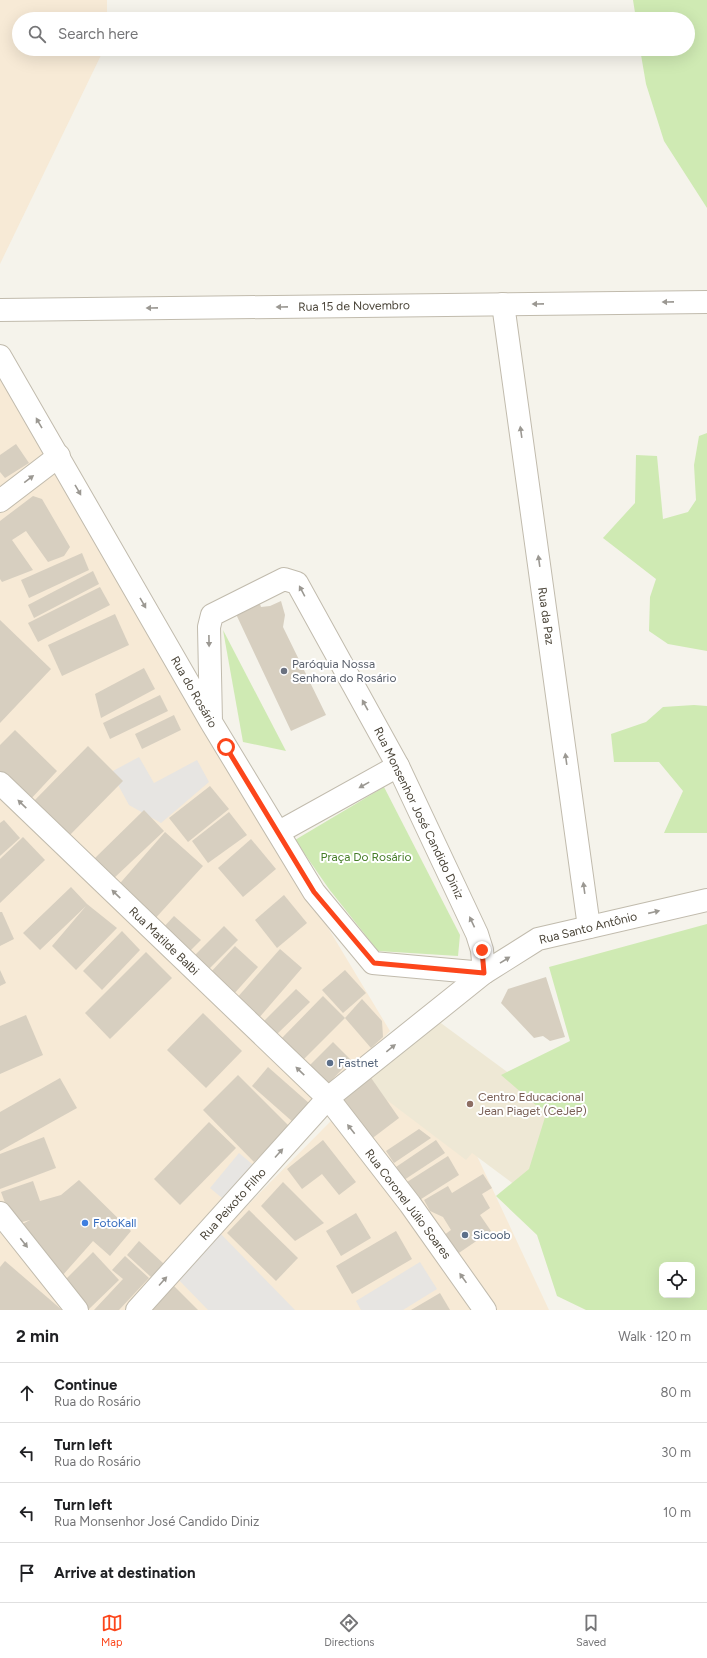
<!DOCTYPE html>
<html lang="en">
<head>
<meta charset="utf-8">
<style>
  body { margin:0; font-family:Figtree,sans-serif; background:#f2f2f2; color:#202124 }
  .controls { position:absolute; right:12px; bottom:12px; display:grid; overflow:hidden; border-radius:8px; box-shadow:0 4px 16px #0002 }
  .controls button { width:36px; height:36px; display:grid; place-items:center; padding:0; border:0; border-bottom:1px solid #e0e0e0; background:#fff; color:#202124; font:20px sans-serif }
  .stop { position:absolute; width:12px; height:12px; margin:-9px; border:3px solid #fc461b; border-radius:50%; background:#fff }
  .stop.end { background:#fc461b; border-color:#fff; box-shadow:0 1px 4px #0008 }
  .list { margin:0; padding:0; list-style:none }
  h2 { display:flex; justify-content:space-between; align-items:center; height:52px; margin:0; padding:0 16px; font-size:17px }
  h2 small { font-size:13px; font-weight:400; color:#757577 }
  .list li { display:grid; grid-template-columns:26px 1fr auto; gap:12px; align-items:center; box-sizing:border-box; height:60px; padding:0 16px; border-top:1px solid #e0e0e0 }
  .list b { display:block; font-size:15px; white-space:nowrap }
  .list p { margin:0; font-size:13px; white-space:nowrap; color:#757577 }
  .list em { font-size:13px; font-style:normal; color:#757577 }
  .icon { flex:none; width:22px; height:22px; fill:none; stroke:currentColor; stroke-width:2; stroke-linecap:round; stroke-linejoin:round }
  .map { position:relative; flex:none; width:707px; height:1310px; overflow:hidden }
  .search { position:absolute; background:#fff; box-shadow:0 4px 16px #0002; left:12px; right:12px; top:12px; height:44px; display:flex; align-items:center; gap:10px; box-sizing:border-box; padding:0 14px; border-radius:22px; color:#757577; font-size:15px }
  .sheet { height:292px; background:#fff }
  nav { display:flex; justify-content:space-around; align-items:center; box-sizing:border-box; height:56px; border-top:1px solid #e0e0e0; background:#fff; font-size:11px; color:#757577 }
  nav a { display:grid; justify-items:center; gap:2px }
  nav .on { color:#fc461b }
  .map>svg:first-child { display:block }
  .commercial { fill:#f7ead6 }
  .education { fill:#eee8d5 }
  .green { fill:#cfeab3; fill-rule:evenodd }
  .parking { fill:#e7e5e2 }
  .building { fill:#d7cfc0 }
  .lines { fill:none; stroke-linecap:round; stroke-linejoin:round }
  .minor-casing { stroke:#c1bbad; stroke-width:24 }
  .minor { stroke:#fff; stroke-width:22 }
  .oneway { fill:#9b9892 }
  .route { stroke:#fc461b; stroke-width:5 }
  .worship-dot { fill:#6b7280; stroke:#fff; stroke-width:1.5 }
  .service-dot { fill:#5c6f8a; stroke:#fff; stroke-width:1.5 }
  .education-dot { fill:#8d6e63; stroke:#fff; stroke-width:1.5 }
  .shop-dot { fill:#3f7fe0; stroke:#fff; stroke-width:1.5 }
  .labels { text-anchor:middle; stroke-width:4; stroke-linejoin:round; paint-order:stroke }
  .street-label { font-size:12px; fill:#4a4438; stroke:#fff }
  .worship-label { font-size:12px; fill:#5b616d; stroke:#fff; text-anchor:start }
  .park-label { font-size:12px; fill:#467d29; stroke:#fff }
  .service-label { font-size:12px; fill:#4e5e75; stroke:#fff; text-anchor:start }
  .education-label { font-size:12px; fill:#785e54; stroke:#fff; text-anchor:start }
  .shop-label { font-size:12px; fill:#366cbe; stroke:#fff; text-anchor:start }
</style>
</head>
<body>
<div class="map">
<svg width="707" height="1310" viewBox="0 0 707 1310">
  <rect width="100%" height="100%" fill="#f5f3eb"/>
  <g class="commercial">
    <polygon points="0,0 107,0 107,19 19,19 19,49 104,49 0,264"/>
    <polygon points="0,378 94,538 390,1031 127,1310 0,1310"/>
    <polygon points="419,1032 549,1310 144,1310"/>
  </g>
  <polygon class="education" points="434,1018 579,1125 527,1194 472,1153 466,1160 363,1082"/>
  <g class="green">
    <polygon points="633,0 707,0 707,208 664,141 646,84 640,49 688,49 688,19 636,19"/>
    <polygon points="707,433 707,651 668,644 649,631 650,597 656,579 603,538 635,503 636,455 657,456 663,519 688,512 696,500 694,465 699,436"/>
    <polygon points="223,630 286,751 243,742"/>
    <polygon points="694,705 707,706 707,833 664,833 683,791 659,762 614,762 611,734 646,722 663,707"/>
    <polygon points="384,787 460,935 458,956 378,951 329,889 295,840"/>
    <path d="M707 924V1310H586L557 1296 537 1235 496 1196 529 1169 546 1114 501 1075 570 1041 549 967ZM662 1265H692V1295H662Z"/>
  </g>
  <g class="parking">
    <polygon points="139,757 154,783 197,760 209,782 161,823 129,805 111,772"/>
    <polygon points="239,1153 257,1168 228,1203 210,1188"/>
    <polygon points="217,1230 295,1310 208,1310 173,1274"/>
    <polygon points="420,1262 437,1289 403,1310 361,1310 356,1301"/>
  </g>
  <g class="building">
    <polygon points="16,444 29,463 5,478 0,472 0,455"/>
    <polygon points="33,496 42,499 70,547 64,556 48,562 26,531 12,540 33,570 2,582 0,579 0,521"/>
    <polygon points="82,553 89,570 29,598 21,580"/>
    <polygon points="93,571 99,584 34,618 28,605"/>
    <polygon points="100,587 110,605 38,642 28,623"/>
    <polygon points="258,598 261,607 270,606 281,601 285,615 283,627 326,715 291,731 235,612"/>
    <polygon points="115,614 129,645 62,676 48,645"/>
    <polygon points="0,620 51,669 0,723"/>
    <polygon points="144,668 155,689 101,718 95,694"/>
    <polygon points="160,695 168,711 110,739 103,723"/>
    <polygon points="174,715 181,730 142,749 135,734"/>
    <polygon points="15,730 57,771 28,802 0,775 0,745"/>
    <polygon points="88,746 123,781 67,838 32,803"/>
    <polygon points="210,786 229,809 188,842 169,818"/>
    <polygon points="144,810 164,831 113,879 94,859"/>
    <polygon points="229,812 247,835 208,863 192,841"/>
    <polygon points="4,820 20,838 0,856 0,823"/>
    <polygon points="165,832 203,866 152,922 115,889"/>
    <polygon points="23,837 45,860 0,903 0,859"/>
    <polygon points="251,839 276,869 243,897 218,868"/>
    <polygon points="71,887 87,904 117,928 76,970 52,946 86,906 40,950 23,933"/>
    <polygon points="284,895 307,923 277,948 255,920"/>
    <polygon points="0,912 2,912 14,939 0,946"/>
    <polygon points="174,916 201,940 187,954 161,930"/>
    <polygon points="224,926 238,940 206,972 192,958"/>
    <polygon points="122,931 140,950 102,990 83,971"/>
    <polygon points="235,946 258,967 233,995 210,973"/>
    <polygon points="280,949 302,968 258,1019 236,999"/>
    <polygon points="146,952 172,978 110,1039 85,1013"/>
    <polygon points="0,970 6,983 0,986"/>
    <polygon points="345,970 366,993 343,1013 322,990"/>
    <polygon points="546,977 565,1037 550,1041 543,1036 534,1038 501,1003 508,989"/>
    <polygon points="296,989 310,1002 275,1036 262,1023"/>
    <polygon points="323,996 345,1018 302,1061 280,1040"/>
    <polygon points="362,999 382,1021 383,1037 371,1048 345,1018"/>
    <polygon points="203,1013 242,1051 206,1088 167,1050"/>
    <polygon points="26,1015 43,1055 0,1074 0,1026"/>
    <polygon points="333,1042 351,1060 327,1085 309,1066"/>
    <polygon points="268,1067 310,1104 294,1123 252,1086"/>
    <polygon points="367,1072 399,1118 370,1140 337,1093"/>
    <polygon points="238,1075 289,1126 254,1162 203,1110"/>
    <polygon points="60,1078 77,1108 0,1151 0,1112"/>
    <polygon points="209,1122 236,1148 180,1205 154,1179"/>
    <polygon points="419,1129 431,1138 394,1163 386,1151"/>
    <polygon points="44,1137 56,1168 0,1189 0,1154"/>
    <polygon points="323,1140 356,1182 339,1195 322,1174 302,1189 287,1169"/>
    <polygon points="436,1140 445,1153 404,1180 396,1167"/>
    <polygon points="448,1156 459,1175 418,1201 407,1182"/>
    <polygon points="483,1174 492,1188 482,1194 490,1208 480,1215 491,1231 453,1257 440,1238 451,1230 443,1217 430,1211 424,1200 448,1186 452,1193"/>
    <polygon points="79,1180 131,1231 110,1256 93,1241 62,1276 17,1227 30,1220 15,1224 12,1222 1,1192 33,1181 40,1201 61,1195"/>
    <polygon points="283,1182 324,1223 295,1241 261,1206"/>
    <polygon points="249,1210 298,1258 276,1281 227,1233"/>
    <polygon points="356,1213 371,1238 341,1256 326,1231"/>
    <polygon points="396,1231 412,1259 352,1294 336,1266"/>
    <polygon points="139,1241 164,1264 151,1277 127,1255"/>
    <polygon points="93,1252 119,1280 88,1310 62,1283"/>
    <polygon points="125,1256 149,1278 119,1310 94,1310 123,1279 112,1270"/>
    <polygon points="5,1261 62,1310 0,1310 0,1267"/>
    <polygon points="170,1282 198,1310 143,1310"/>
    <polygon points="440,1293 450,1310 411,1310"/>
  </g>
  <g class="lines">
    <g class="minor-casing">
      <g id="minor">
        <polyline points="503,304 589,927"/>
        <polyline points="0,310 707,302"/>
        <polyline points="0,356 211,722 314,892 373,963 484,973 482,950 477,934 398,766 297,583 284,579 212,615 209,627 211,722"/>
        <polyline points="0,501 59,456"/>
        <polyline points="0,783 328,1098 410,1204 485,1310"/>
        <polyline points="279,832 398,766"/>
        <polyline points="0,1213 77,1310"/>
        <polyline points="137,1310 328,1098 484,973 538,939 707,900"/>
      </g>
    </g>
    <use href="#minor" class="minor"/>
  </g>
  <defs><path id="oneway-solid" d="M-6-.8H1V-3.2L6.5 0L1 3.2V.8H-6Z"/></defs>
  <g class="oneway">
    <use href="#oneway-solid" transform="translate(668 302) rotate(179)"/>
    <use href="#oneway-solid" transform="translate(538 304) rotate(179)"/>
    <use href="#oneway-solid" transform="translate(282 307) rotate(179)"/>
    <use href="#oneway-solid" transform="translate(152 308) rotate(179)"/>
    <use href="#oneway-solid" transform="translate(39 423) rotate(-120)"/>
    <use href="#oneway-solid" transform="translate(521 432) rotate(-98)"/>
    <use href="#oneway-solid" transform="translate(29 479) rotate(-37)"/>
    <use href="#oneway-solid" transform="translate(78 490) rotate(60)"/>
    <use href="#oneway-solid" transform="translate(539 561) rotate(-98)"/>
    <use href="#oneway-solid" transform="translate(302 591) rotate(-118)"/>
    <use href="#oneway-solid" transform="translate(143 603) rotate(60)"/>
    <use href="#oneway-solid" transform="translate(209 641) rotate(89)"/>
    <use href="#oneway-solid" transform="translate(365 705) rotate(-119)"/>
    <use href="#oneway-solid" transform="translate(566 759) rotate(-98)"/>
    <use href="#oneway-solid" transform="translate(364 785) rotate(151)"/>
    <use href="#oneway-solid" transform="translate(22 804) rotate(-136)"/>
    <use href="#oneway-solid" transform="translate(584 888) rotate(-98)"/>
    <use href="#oneway-solid" transform="translate(116 894) rotate(-136)"/>
    <use href="#oneway-solid" transform="translate(654 912) rotate(-13)"/>
    <use href="#oneway-solid" transform="translate(472 922) rotate(-115)"/>
    <use href="#oneway-solid" transform="translate(505 960) rotate(-32)"/>
    <use href="#oneway-solid" transform="translate(391 1048) rotate(-39)"/>
    <use href="#oneway-solid" transform="translate(300 1071) rotate(-136)"/>
    <use href="#oneway-solid" transform="translate(351 1129) rotate(-128)"/>
    <use href="#oneway-solid" transform="translate(279 1153) rotate(-48)"/>
    <use href="#oneway-solid" transform="translate(24 1243) rotate(52)"/>
    <use href="#oneway-solid" transform="translate(463 1278) rotate(-125)"/>
    <use href="#oneway-solid" transform="translate(163 1281) rotate(-48)"/>
  </g>
  <g class="lines">
    <polyline class="route" points="226,747 314,892 374,963 484,973 482,950"/>
  </g>
  <circle class="worship-dot" cx="284" cy="671" r="4"/>
  <g class="service-dot">
    <circle cx="330" cy="1063" r="4"/>
    <circle cx="465" cy="1235" r="4"/>
  </g>
  <circle class="education-dot" cx="470" cy="1104" r="4"/>
  <circle class="shop-dot" cx="85" cy="1223" r="4"/>
  <g class="labels">
    <g class="street-label">
      <text transform="translate(354 306) rotate(-1)" y="4">Rua 15 de Novembro</text>
      <text transform="translate(546 616) rotate(82)" y="4">Rua da Paz</text>
      <text transform="translate(194 692) rotate(60)" y="4">Rua do Rosário</text>
      <text transform="translate(419 813) rotate(64)" y="4">Rua Monsenhor José Candido Diniz</text>
      <text transform="translate(588 928) rotate(-14)" y="4">Rua Santo Antônio</text>
      <text transform="translate(164 941) rotate(44)" y="4">Rua Matilde Balbi</text>
      <text transform="translate(233 1204) rotate(-48)" y="4">Rua Peixoto Filho</text>
      <text transform="translate(408 1204) rotate(53)" y="4">Rua Coronel Júlio Soares</text>
    </g>
    <g class="worship-label">
      <text x="292" y="668">Paróquia Nossa<tspan x="292" dy="14">Senhora do Rosário</tspan></text>
    </g>
    <g class="park-label">
      <text x="366" y="861">Praça Do Rosário</text>
    </g>
    <g class="service-label">
      <text x="338" y="1067">Fastnet</text>
      <text x="473" y="1239">Sicoob</text>
    </g>
    <g class="education-label">
      <text x="478" y="1101">Centro Educacional<tspan x="478" dy="14">Jean Piaget (CeJeP)</tspan></text>
    </g>
    <g class="shop-label">
      <text x="93" y="1227">FotoKall</text>
    </g>
  </g>
</svg>
<div class="controls">
<button><svg class="icon" aria-label="locate" viewBox="0 0 24 24"><circle cx="12" cy="12" r="6"/><path d="M12 2v4M12 18v4M2 12h4M18 12h4"/></svg></button>
</div>
<div class="stop" style="left:226px;top:747px"></div>
<div class="stop end" style="left:482px;top:950px"></div>
<div class="search"><svg class="icon" aria-label="search" viewBox="0 0 24 24"><circle cx="10" cy="10" r="6"/><path d="M15 15l6 6"/></svg>Search here</div>
</div>
<section class="sheet">
<h2>2 min<small>Walk · 120 m</small></h2>
<ul class="list">
<li><svg class="icon" aria-label="ahead" viewBox="0 0 24 24"><path d="M12 20V5M6 11l6-6 6 6"/></svg><div><b>Continue</b><p>Rua do Rosário</p></div><em>80 m</em></li>
<li><svg class="icon" aria-label="left" viewBox="0 0 24 24"><path d="M17 20v-9H6M10 6l-5 5 5 5"/></svg><div><b>Turn left</b><p>Rua do Rosário</p></div><em>30 m</em></li>
<li><svg class="icon" aria-label="left" viewBox="0 0 24 24"><path d="M17 20v-9H6M10 6l-5 5 5 5"/></svg><div><b>Turn left</b><p>Rua Monsenhor José Candido Diniz</p></div><em>10 m</em></li>
<li><svg class="icon" aria-label="arrive" viewBox="0 0 24 24"><path d="M6 21V4h12l-3 4 3 4H6"/></svg><div><b>Arrive at destination</b></div></li>
</ul>
</section>
<nav>
<a class="on"><svg class="icon" aria-label="map" viewBox="0 0 24 24"><path d="M3 6l6-2 6 2 6-2v14l-6 2-6-2-6 2zM9 4v14M15 6v14"/></svg>Map</a>
<a><svg class="icon" aria-label="directions" viewBox="0 0 24 24"><path d="M12 3l9 9-9 9-9-9zM9 14v-3h6M13 9l2 2-2 2"/></svg>Directions</a>
<a><svg class="icon" aria-label="saved" viewBox="0 0 24 24"><path d="M7 4h10v16l-5-4-5 4z"/></svg>Saved</a>
</nav>
</body>
</html>
